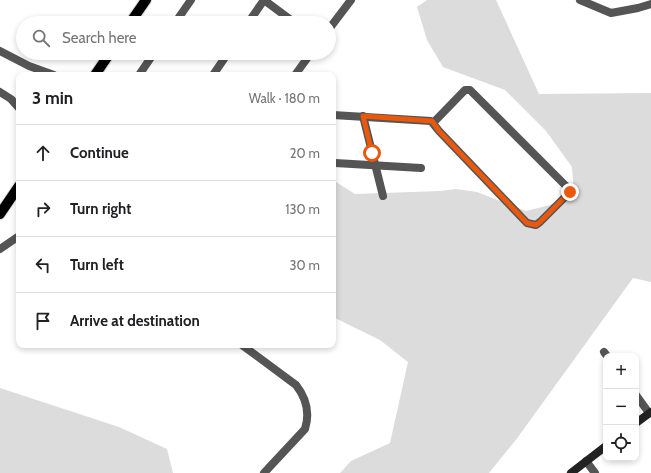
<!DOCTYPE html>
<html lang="en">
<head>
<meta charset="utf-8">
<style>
  body { margin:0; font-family:Cabin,sans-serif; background:#f2f2f2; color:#202124 }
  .controls { position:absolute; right:12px; bottom:12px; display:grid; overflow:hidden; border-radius:8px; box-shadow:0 2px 6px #0003 }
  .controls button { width:36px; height:36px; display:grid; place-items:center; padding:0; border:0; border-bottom:1px solid #e0e0e0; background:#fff; color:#202124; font:20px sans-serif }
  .stop { position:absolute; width:12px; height:12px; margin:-9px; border:3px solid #ea580c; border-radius:50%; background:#fff }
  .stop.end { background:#ea580c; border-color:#fff; box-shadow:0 1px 4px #0008 }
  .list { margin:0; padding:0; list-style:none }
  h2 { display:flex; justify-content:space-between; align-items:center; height:52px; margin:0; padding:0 16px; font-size:17px }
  h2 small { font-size:13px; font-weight:400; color:#757577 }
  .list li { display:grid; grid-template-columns:26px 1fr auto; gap:12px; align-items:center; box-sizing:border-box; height:56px; padding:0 16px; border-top:1px solid #e0e0e0 }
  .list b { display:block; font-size:15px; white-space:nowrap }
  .list em { font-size:13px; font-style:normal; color:#757577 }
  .icon { flex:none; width:22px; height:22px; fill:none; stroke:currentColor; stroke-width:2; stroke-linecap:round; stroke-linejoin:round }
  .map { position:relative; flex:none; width:651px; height:473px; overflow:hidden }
  .search { position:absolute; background:#fff; box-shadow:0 2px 6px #0003; left:16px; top:16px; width:320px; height:44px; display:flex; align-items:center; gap:10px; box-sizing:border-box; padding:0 14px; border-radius:22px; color:#757577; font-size:15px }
  .panel { position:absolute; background:#fff; box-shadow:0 2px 6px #0003; left:16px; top:72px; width:320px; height:276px; border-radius:8px }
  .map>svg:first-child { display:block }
  .green { fill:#dcdcdc }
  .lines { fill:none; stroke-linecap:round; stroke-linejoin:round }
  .primary-casing { stroke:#dbdbdb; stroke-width:12 }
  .street { stroke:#555; stroke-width:8 }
  .secondary { stroke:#222; stroke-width:8 }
  .primary { stroke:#000; stroke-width:10 }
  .route { stroke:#ea580c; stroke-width:5 }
</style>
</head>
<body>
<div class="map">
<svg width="651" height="473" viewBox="0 0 651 473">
  <rect width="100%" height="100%" fill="#fff"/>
  <g class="green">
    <polygon points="427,0 496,0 539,94 651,93 651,282 633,278 518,437 489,473 340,473 351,461 390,443 408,362 380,340 333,317 333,180 355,194 440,191 456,189 477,192 526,211 550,205 574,194 572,167 546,131 505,90 443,67 427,40 417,7"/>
    <polygon points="0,388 119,427 167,449 173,473 0,473"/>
  </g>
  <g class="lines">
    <g class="primary-casing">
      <g id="primary">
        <polyline points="130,23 146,0"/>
        <polyline points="95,75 110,53"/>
        <polyline points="0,214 19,186"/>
      </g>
    </g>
    <g class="street">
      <polyline points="264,0 295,23"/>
      <polyline points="580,0 611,13 638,8 651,4"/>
      <polyline points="175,23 191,0"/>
      <polyline points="248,23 264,0"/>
      <polyline points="329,29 351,0"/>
      <polyline points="0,51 29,66 54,75"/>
      <polyline points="139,75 154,53"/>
      <polyline points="213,75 228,53"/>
      <polyline points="295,75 311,53"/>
      <polyline points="0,92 11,99 19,108"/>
      <polyline points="333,115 431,121 439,131 527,223 536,225 540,222 570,192 567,187 470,90 465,90 433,123"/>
      <polyline points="363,116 383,196"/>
      <polyline points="335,163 421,168"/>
      <polyline points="0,249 19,236"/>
      <path d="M242 345 296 385C307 399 310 413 305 429L264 473"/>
      <polyline points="604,352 607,356"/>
      <polyline points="636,395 649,413"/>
      <polyline points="586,461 595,473"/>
    </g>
    <g class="secondary">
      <polyline points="636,423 651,412"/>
      <polyline points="571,473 606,446"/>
    </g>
    <use href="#primary" class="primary"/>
  </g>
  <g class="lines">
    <polyline class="route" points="372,153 363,116 432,121 439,131 527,223 536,225 540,222 570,192"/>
  </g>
</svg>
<div class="controls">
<button>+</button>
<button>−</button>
<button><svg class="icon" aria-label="locate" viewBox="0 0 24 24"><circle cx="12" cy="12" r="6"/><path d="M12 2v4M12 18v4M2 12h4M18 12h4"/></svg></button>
</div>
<div class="stop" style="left:372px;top:153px"></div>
<div class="stop end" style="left:570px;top:192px"></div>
<div class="search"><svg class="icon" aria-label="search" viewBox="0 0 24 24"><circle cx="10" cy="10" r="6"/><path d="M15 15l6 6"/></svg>Search here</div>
<section class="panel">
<h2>3 min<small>Walk · 180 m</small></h2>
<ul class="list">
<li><svg class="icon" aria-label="ahead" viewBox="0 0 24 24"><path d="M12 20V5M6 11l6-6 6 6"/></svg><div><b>Continue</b></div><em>20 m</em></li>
<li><svg class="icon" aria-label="right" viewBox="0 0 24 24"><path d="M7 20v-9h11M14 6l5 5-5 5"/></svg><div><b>Turn right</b></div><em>130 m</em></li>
<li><svg class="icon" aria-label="left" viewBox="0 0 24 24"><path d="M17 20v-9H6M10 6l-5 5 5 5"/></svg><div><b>Turn left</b></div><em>30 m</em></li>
<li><svg class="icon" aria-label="arrive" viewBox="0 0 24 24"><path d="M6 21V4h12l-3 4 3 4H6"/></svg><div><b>Arrive at destination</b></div></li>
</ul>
</section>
</div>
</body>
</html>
